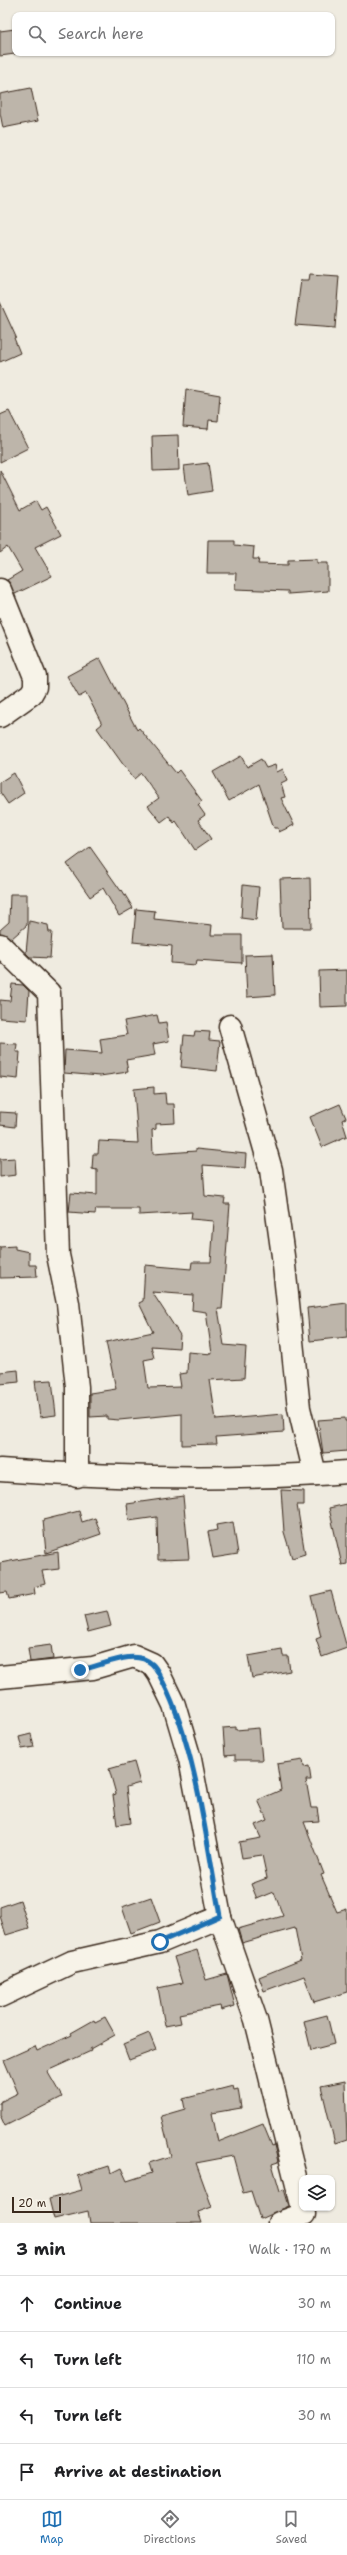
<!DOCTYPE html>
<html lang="en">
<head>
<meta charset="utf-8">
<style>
  body { margin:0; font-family:"Shantell Sans",sans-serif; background:#f6f6f6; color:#202124 }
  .controls { position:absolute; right:12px; bottom:12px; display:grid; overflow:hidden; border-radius:8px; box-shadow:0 1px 3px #0004 }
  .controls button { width:36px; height:36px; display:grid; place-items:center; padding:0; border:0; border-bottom:1px solid #e0e0e0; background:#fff; color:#202124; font:20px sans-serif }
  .scale { position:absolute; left:12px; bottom:10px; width:49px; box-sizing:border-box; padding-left:4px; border:2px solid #3b2a1e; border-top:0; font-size:11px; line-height:14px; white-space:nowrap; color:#3b2a1e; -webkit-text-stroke:3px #f7f3e8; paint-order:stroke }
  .stop { position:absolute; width:12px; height:12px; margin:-9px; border:3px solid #1f6fb2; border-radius:50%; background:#fff }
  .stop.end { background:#1f6fb2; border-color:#fff; box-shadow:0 1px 4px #0008 }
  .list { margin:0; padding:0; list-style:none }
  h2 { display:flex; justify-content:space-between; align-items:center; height:52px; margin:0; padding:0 16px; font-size:17px }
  h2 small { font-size:13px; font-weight:400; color:#757577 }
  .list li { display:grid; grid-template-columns:26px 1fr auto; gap:12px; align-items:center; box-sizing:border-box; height:56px; padding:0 16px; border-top:1px solid #e0e0e0 }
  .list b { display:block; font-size:15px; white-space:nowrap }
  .list em { font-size:13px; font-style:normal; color:#757577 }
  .icon { flex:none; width:22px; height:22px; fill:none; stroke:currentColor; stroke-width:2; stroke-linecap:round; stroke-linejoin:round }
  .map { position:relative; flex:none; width:347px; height:2223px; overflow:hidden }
  .search { position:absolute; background:#fff; box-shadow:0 1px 3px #0004; left:12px; right:12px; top:12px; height:44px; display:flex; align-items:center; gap:10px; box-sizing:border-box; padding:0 14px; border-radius:8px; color:#757577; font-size:15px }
  .sheet { height:276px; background:#fff }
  nav { display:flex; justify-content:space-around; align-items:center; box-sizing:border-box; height:56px; border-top:1px solid #e0e0e0; background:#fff; font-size:11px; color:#757577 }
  nav a { display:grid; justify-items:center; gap:2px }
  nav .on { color:#1f6fb2 }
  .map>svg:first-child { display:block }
  .building { fill:#bdb5aa; stroke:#3b2a1e; fill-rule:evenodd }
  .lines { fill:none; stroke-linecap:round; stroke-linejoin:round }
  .minor-casing { stroke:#3b2a1e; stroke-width:25 }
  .minor { stroke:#f7f3e8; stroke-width:22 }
  .route { stroke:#1f6fb2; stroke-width:5 }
</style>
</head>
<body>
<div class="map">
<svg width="347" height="2223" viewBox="0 0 347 2223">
  <rect width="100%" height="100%" fill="#efebe0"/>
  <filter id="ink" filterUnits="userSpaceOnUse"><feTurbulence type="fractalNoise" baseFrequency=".025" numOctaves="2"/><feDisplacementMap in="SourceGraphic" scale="8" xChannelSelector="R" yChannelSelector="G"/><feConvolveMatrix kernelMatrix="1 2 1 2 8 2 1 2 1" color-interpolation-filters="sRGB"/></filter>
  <g filter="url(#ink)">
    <g class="building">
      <polygon points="15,29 15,54 0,56 0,31"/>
      <polygon points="31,88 38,121 3,128 0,113 0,94"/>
      <polygon points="310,274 339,276 335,328 295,325 301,280 309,280"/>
      <polygon points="0,302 16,337 14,338 20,353 0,362"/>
      <polygon points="186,389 220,395 218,421 209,420 208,429 183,427"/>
      <polygon points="9,411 28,448 0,462 0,415"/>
      <polygon points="178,435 179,470 153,471 152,436"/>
      <polygon points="208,463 212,491 188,495 184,466"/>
      <polygon points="0,470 20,510 36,501 41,510 46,507 61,534 35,547 52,576 15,594 7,580 22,571 8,547 0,553"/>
      <polygon points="208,540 234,540 234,545 254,547 253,559 259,559 258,564 288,565 288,560 317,559 317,563 328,563 328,591 288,594 288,591 235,589 236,573 207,573"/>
      <polygon points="100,658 137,730 139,728 176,773 179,770 202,801 198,805 205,815 198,820 211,839 195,850 176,821 174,823 169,816 161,822 148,806 159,798 141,773 134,779 122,763 97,728 102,724 86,693 79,697 67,676"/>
      <polygon points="241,756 247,767 261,759 266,768 275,765 277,772 283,769 287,781 281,784 285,797 281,798 294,825 279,832 278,828 274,828 259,784 229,801 213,772"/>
      <polygon points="14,773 24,793 8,804 0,792 0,782"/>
      <polygon points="90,847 121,891 122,890 133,908 119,916 103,888 90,897 67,864"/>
      <polygon points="310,878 311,928 282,928 280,879"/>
      <polygon points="243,885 259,887 256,920 241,918"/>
      <polygon points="10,894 27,894 27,925 11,939 0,933 0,930 9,922"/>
      <polygon points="136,909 155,911 154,919 212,925 211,935 242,935 242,963 197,960 196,965 171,963 172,946 133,942"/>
      <polygon points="29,921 48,925 49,932 52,932 50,958 30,957 26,953"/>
      <polygon points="273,954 275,995 247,997 245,955"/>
      <polygon points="347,970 347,1006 320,1007 319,971"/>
      <polygon points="12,984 23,985 29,991 27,1020 0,1018 0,1000 10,1001"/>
      <polygon points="157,1015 159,1023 166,1022 169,1041 153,1044 155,1055 126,1060 128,1072 100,1076 64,1073 65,1050 102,1053 100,1039 127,1035 124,1021"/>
      <polygon points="195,1031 210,1032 209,1040 220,1041 217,1071 181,1067 184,1035 194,1036"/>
      <polygon points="0,1043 17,1044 16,1052 20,1052 18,1079 0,1077"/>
      <path d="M154 1087V1094L165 1093 166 1104H174L175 1123 156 1124V1129L152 1130 153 1154 196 1151V1149L246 1154 245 1168 203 1165 205 1196 225 1198 224 1204H230L222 1309H218L224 1345 246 1347 244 1378 210 1380 216 1420 283 1414 284 1432 216 1437 217 1444 182 1445V1414L119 1420 107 1419V1416L90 1417V1393L116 1389 106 1342 153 1332 139 1303 143 1301 145 1265 191 1269 192 1262H211L214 1221 191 1219 192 1212 139 1215V1209H96L95 1214 69 1212 71 1193 97 1195V1170L92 1169 93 1154H98L99 1141 138 1143 134 1089ZM152 1292 193 1295 192 1310 206 1312 212 1354 188 1352 187 1373 179 1374 181 1387 148 1388 144 1360 154 1358 151 1346 179 1348 180 1335Z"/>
      <polygon points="340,1104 346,1118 342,1120 347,1136 322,1147 310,1117"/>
      <polygon points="0,1112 16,1113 15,1127 0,1125"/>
      <polygon points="15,1158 16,1175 0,1177 0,1159"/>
      <polygon points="15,1246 15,1249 29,1252 29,1265 36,1265 37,1277 0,1278 0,1247"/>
      <polygon points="347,1303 347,1337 310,1341 307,1308"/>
      <polygon points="18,1370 19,1382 0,1384 0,1372"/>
      <polygon points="52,1380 56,1415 40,1417 35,1381"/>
      <polygon points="345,1418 345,1421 347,1421 347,1451 323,1453 318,1420"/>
      <polygon points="281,1490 304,1491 304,1505 297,1505 305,1554 292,1558 284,1532"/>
      <polygon points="183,1496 189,1559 158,1560 157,1517 129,1521 127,1504"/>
      <polygon points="347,1504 347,1564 342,1565 329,1508"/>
      <polygon points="79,1511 82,1522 95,1518 101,1534 46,1553 43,1520"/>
      <polygon points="233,1522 238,1554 213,1558 208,1532 217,1530 216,1525"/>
      <polygon points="58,1552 59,1569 42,1571 45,1584 34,1587 35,1594 9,1599 7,1592 0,1593 0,1563"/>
      <polygon points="331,1591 347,1648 322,1657 316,1639 321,1637 311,1596"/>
      <polygon points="107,1611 111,1626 88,1632 84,1616"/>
      <polygon points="51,1645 53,1659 30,1662 28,1648"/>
      <polygon points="282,1650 283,1656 288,1656 290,1671 252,1678 248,1656"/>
      <polygon points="236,1727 236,1730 259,1728 262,1760 235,1760 235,1755 225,1756 223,1728"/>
      <polygon points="31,1734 34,1747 22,1749 19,1737"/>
      <polygon points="303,1760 304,1767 309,1766 311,1780 306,1780 311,1808 317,1808 319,1821 304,1822 324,1874 321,1875 337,1912 347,1909 347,1992 314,2002 304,1976 264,1991 259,1977 301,1960 295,1928 242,1943 238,1929 283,1916 274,1892 257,1899 251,1884 267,1878 262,1855 242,1858 239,1842 261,1838 255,1825 267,1820 258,1800 281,1790 277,1764"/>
      <polygon points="134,1762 140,1783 126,1787 130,1823 117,1825 113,1795 116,1794 109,1769"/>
      <polygon points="151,1897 160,1922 131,1933 122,1907"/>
      <polygon points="20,1900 29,1928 6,1935 0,1916 0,1907"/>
      <polygon points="197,1950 206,1980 227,1974 235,2006 221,2010 220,2006 179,2014 181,2023 165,2026 158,1988 182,1983 174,1957"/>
      <polygon points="327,2015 334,2044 311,2050 304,2021"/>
      <polygon points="105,2017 115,2035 90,2049 91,2051 47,2071 62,2097 5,2126 0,2115 0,2102 18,2093 4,2060 35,2046 37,2051 72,2035 71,2033 94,2020 95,2022"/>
      <polygon points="149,2033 156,2050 129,2060 123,2044"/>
      <polygon points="345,2081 347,2140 335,2144 321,2086"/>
      <polygon points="233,2086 234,2090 238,2089 241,2108 212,2113 218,2142 263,2124 272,2146 274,2145 278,2162 272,2164 280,2191 284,2189 289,2206 260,2219 251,2191 243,2193 233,2156 196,2163 212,2207 198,2212 202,2223 90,2223 88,2211 54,2219 49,2199 82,2190 78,2176 109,2166 111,2173 121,2168 127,2181 152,2173 149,2163 171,2156 161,2116 185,2109 183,2099"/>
    </g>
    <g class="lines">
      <g class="minor-casing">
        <g id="minor">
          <polyline points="0,590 35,677 35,687 31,694 0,716"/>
          <polyline points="0,945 49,993 58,1255 68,1303 77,1387 77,1476"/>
          <polyline points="230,1026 271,1170 283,1256 299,1408 315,1474"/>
          <path d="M0 1470C115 1478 232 1481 347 1472"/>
          <polyline points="0,1677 93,1668 134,1656 152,1664 159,1674 174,1705 190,1759 220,1917 256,2020 302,2205"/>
          <polyline points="0,1996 72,1962 160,1942 220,1917"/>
          <polyline points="279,2223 304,2214"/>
        </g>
      </g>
      <use href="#minor" class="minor"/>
    </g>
  </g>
  <g class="lines" filter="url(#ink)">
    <path class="route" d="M80 1670C101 1667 134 1647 152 1664 157 1668 160 1677 163 1682 196 1747 207 1844 220 1916L160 1942"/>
  </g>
</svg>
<div class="controls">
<button><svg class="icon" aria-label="layers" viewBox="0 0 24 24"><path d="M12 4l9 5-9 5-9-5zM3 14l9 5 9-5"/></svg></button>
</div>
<div class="scale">20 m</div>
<div class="stop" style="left:160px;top:1942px"></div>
<div class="stop end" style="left:80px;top:1670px"></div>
<div class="search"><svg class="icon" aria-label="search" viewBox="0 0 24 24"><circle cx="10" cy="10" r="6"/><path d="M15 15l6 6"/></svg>Search here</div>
</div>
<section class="sheet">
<h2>3 min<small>Walk · 170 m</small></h2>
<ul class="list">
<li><svg class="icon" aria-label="ahead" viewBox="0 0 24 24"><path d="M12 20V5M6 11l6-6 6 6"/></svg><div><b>Continue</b></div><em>30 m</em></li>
<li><svg class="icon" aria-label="left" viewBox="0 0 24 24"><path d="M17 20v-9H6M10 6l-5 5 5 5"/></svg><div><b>Turn left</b></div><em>110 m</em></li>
<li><svg class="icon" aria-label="left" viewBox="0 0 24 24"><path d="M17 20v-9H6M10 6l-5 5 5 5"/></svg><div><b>Turn left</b></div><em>30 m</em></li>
<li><svg class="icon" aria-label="arrive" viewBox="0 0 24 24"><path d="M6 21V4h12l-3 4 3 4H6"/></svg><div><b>Arrive at destination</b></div></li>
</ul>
</section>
<nav>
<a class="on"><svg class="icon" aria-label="map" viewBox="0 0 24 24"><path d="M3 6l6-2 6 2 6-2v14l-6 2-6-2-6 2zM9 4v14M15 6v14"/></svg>Map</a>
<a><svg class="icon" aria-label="directions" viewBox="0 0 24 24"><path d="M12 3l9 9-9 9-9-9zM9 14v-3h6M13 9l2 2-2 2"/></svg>Directions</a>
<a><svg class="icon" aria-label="saved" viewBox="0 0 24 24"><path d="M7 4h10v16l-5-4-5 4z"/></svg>Saved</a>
</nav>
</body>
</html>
